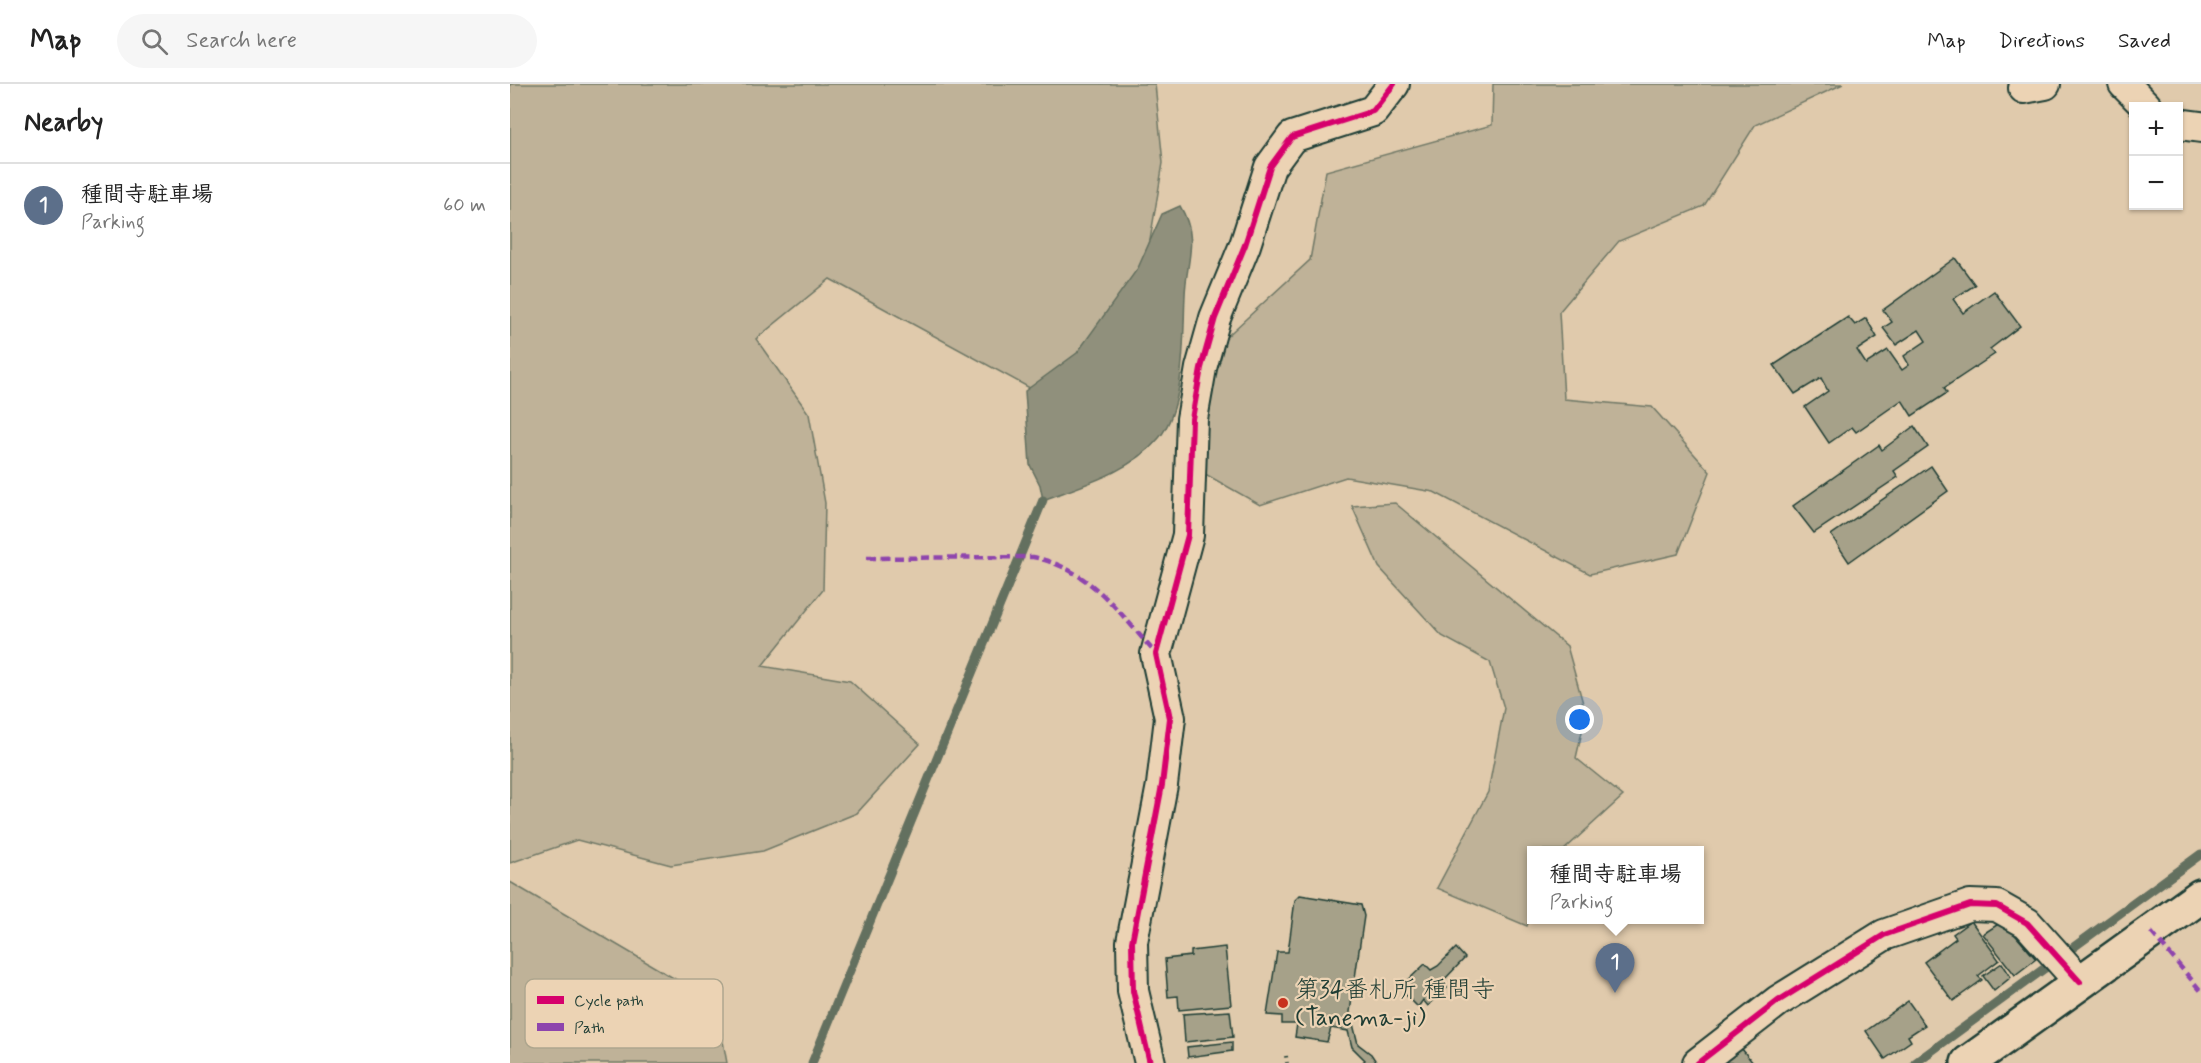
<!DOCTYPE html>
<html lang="en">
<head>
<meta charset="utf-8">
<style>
  body { margin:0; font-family:Mynerve,"Klee One",sans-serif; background:#f6f6f6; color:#222 }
  .controls { position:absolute; right:18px; top:18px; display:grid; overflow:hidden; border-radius:0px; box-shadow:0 2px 4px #0004 }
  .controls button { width:54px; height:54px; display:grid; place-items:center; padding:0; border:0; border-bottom:2px solid #e0e0e0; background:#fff; color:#222; font:30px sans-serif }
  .you { position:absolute; left:1070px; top:636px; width:21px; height:21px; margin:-15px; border:4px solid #fff; border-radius:50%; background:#1a73e8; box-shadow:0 0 0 9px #1a73e833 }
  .badge { display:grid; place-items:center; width:39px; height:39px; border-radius:50%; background:#db2777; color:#fff; font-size:20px; font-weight:700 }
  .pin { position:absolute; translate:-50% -50px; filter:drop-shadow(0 2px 3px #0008) }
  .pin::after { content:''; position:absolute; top:32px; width:21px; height:18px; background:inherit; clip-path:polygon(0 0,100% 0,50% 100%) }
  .popup { position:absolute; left:1017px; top:762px; width:177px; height:78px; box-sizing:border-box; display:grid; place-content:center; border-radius:0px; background:#fff; filter:drop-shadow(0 2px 4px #0005); font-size:20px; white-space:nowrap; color:#767676 }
  .popup b { font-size:22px; color:#222 }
  .popup::after { content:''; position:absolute; left:50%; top:100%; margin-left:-12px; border:12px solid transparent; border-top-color:#fff }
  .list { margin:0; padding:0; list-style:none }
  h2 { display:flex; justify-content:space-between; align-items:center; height:78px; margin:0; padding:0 24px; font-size:26px }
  h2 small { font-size:20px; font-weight:400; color:#767676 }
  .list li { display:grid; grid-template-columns:39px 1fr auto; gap:18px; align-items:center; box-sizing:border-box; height:84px; padding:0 24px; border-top:2px solid #e0e0e0 }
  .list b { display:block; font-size:22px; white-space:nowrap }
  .list p { margin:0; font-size:20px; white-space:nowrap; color:#767676 }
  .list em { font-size:20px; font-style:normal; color:#767676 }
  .icon { flex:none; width:33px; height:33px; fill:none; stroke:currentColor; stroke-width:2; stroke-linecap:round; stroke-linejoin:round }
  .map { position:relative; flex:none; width:1691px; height:979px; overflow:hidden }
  header { display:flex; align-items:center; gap:36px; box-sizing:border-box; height:84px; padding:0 30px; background:#fff; border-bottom:2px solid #e0e0e0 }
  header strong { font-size:28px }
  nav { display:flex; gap:33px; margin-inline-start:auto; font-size:21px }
  .search { width:420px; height:54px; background:#f6f6f6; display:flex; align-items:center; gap:15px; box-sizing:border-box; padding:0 21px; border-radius:33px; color:#767676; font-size:22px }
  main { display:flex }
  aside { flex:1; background:#fff }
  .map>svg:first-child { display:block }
  .green { fill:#bfb298; stroke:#6f7866; stroke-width:1.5 }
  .water { fill:#90907b; stroke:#636f5f; stroke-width:1.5 }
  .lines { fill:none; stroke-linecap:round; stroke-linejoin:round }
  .stream { stroke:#636f5f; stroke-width:9 }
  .building { fill:#a6a189; stroke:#1f3d34; stroke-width:1.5 }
  .minor-casing { stroke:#1f3d34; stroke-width:34 }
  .secondary-casing { stroke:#1f3d34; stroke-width:38 }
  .path { stroke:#1f3d34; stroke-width:4; stroke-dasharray:1.5 4.5; stroke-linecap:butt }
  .minor { stroke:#ecd3b4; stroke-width:30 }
  .secondary { stroke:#ecd3b4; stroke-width:33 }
  .quiet { stroke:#8e44ad; stroke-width:4.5; stroke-dasharray:9 4.5; stroke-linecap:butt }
  .cycleway-casing { stroke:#ecd3b4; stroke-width:10 }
  .cycleway { stroke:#d6006c; stroke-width:6 }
  .poi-dot { fill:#c8321e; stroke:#ecd3b4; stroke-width:2 }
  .labels { text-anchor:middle; stroke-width:4.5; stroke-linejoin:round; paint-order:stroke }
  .poi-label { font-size:24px; fill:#1f3d34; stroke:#ecd3b4; text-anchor:start }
  .key { fill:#ecd3b4; stroke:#aea68e; stroke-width:1.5 }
  .key-label { font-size:16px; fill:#1f3d34 }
</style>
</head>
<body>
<header>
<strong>Map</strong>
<div class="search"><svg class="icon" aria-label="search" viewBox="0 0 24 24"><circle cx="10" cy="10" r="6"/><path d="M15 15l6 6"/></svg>Search here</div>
<nav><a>Map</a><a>Directions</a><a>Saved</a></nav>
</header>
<main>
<aside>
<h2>Nearby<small></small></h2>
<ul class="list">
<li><span class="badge" style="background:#5c6f8a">1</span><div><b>種間寺駐車場</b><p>Parking</p></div><em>60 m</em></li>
</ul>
</aside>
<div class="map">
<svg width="1691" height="979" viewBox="0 0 1691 979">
  <rect width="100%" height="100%" fill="#e0caac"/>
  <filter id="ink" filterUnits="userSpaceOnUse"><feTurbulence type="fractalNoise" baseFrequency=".0167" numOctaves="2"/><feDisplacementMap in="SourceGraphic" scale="12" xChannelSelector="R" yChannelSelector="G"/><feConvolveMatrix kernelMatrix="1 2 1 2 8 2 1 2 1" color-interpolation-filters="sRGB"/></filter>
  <g filter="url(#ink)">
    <g class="green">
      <polygon points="0,0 645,0 653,79 638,168 605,255 538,314 320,195 246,255 299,330 315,419 313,506 252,582 340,597 410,660 347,729 253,767 161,781 67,756 0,779"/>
      <polygon points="983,0 1333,0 1245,41 1194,122 1109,157 1049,228 1054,315 1142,323 1200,388 1168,470 1080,490 924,408 836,393 750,421 674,378 675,291 800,176 816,87 982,41"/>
      <polygon points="885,419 1057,562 1076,630 1066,674 1113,712 1054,766 1021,766 1021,831 1017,842 927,804 978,708 994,624 980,578 932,552 869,483 842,422"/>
      <polygon points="0,798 206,919 217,979 0,979"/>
    </g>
    <path class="water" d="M670 122C690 155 676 177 675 211 673 251 676 322 649 354 621 388 573 401 533 416L530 401 520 381 515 307 567 269 628 184 652 130Z"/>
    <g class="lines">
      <g class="stream">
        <polyline points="302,979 533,416"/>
        <polyline points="1405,979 1691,770"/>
      </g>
    </g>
    <g class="building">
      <polygon points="1445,174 1465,201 1443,215 1453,229 1484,207 1510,242 1480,265 1485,270 1434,304 1437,309 1402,332 1392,316 1346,348 1342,343 1319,359 1295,323 1318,307 1311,294 1285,310 1264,281 1338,233 1345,241 1356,234 1367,253 1347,266 1356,280 1378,266 1392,286 1399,281 1394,272 1416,257 1409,246 1386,261 1373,244 1382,238 1373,226"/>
      <polygon points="1404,342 1418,363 1384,387 1388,393 1304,449 1283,422 1369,361 1372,366"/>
      <polygon points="1421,382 1438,407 1339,478 1321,451"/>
      <polygon points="790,811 851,821 854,832 840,928 848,960 861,970 867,979 852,979 855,976 842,963 838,947 821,944 817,958 785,953 787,940 772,940 772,932 757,931 767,868 778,868 785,816"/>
      <polygon points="1461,837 1489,876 1468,892 1472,896 1443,917 1414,878 1446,854 1443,850"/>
      <polygon points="1493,837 1526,875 1505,891 1473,850"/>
      <polygon points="715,863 721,921 669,926 668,912 658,913 655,875 681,872 681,867"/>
      <polygon points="946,864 955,874 932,898 937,904 918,922 913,916 908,923 894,909 899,905 894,900 915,880 921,886 928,882"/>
      <polygon points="1492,879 1501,893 1484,907 1473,892"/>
      <polygon points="1398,917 1415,941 1398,952 1401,957 1375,975 1356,947"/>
      <polygon points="720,927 723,953 675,958 673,930"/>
      <polygon points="722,958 722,967 678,973 677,963"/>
      <polygon points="1232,965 1243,979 1213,979"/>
    </g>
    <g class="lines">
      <g class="minor-casing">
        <g id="minor">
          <polyline points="1614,0 1636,22"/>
          <polyline points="1514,4 1535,0"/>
          <polyline points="1668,40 1691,43"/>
          <polyline points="640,979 623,907 622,858 652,701 660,634 646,570 678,451 682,335 691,284 705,234 735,161 760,83 782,53 863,27 884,0"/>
          <polyline points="1188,979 1268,917 1374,851 1460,821 1487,822 1517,839 1570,898"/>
        </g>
      </g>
      <g class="secondary-casing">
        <polyline id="secondary" points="1458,979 1691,812"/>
      </g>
      <polyline class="path" points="776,972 777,979"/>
      <use href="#minor" class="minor"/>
      <use href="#secondary" class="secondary"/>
      <g class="quiet">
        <path d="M357 474 523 473C580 485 609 528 646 570"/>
        <polyline points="1641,848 1691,907"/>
      </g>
      <g class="cycleway-casing">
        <g id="cycleway">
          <polyline points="640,979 623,907 622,858 652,701 660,634 646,570 678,451 682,335 691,284 705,234 735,161 760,83 782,53 863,27 884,0"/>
          <polyline points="1188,979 1268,917 1374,851 1460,821 1487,822 1517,839 1570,898"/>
        </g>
      </g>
      <use href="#cycleway" class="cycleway"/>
    </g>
  </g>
  <circle class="poi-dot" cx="773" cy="919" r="6"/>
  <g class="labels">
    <g class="poi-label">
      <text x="785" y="913">第34番札所 種間寺<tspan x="785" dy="28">(Tanema-ji)</tspan></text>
    </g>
  </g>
  <rect x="15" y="895" width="198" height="69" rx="9" class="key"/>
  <rect x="27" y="912" width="27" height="8" fill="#d6006c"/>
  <rect x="27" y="939" width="27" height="8" fill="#8e44ad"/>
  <g class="key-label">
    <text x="64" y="922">Cycle path</text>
    <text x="64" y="949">Path</text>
  </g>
</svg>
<div class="controls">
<button>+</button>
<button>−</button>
</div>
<div class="you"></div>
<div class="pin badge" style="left:1105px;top:909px;background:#5c6f8a">1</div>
<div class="popup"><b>種間寺駐車場</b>Parking</div>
</div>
</main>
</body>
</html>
